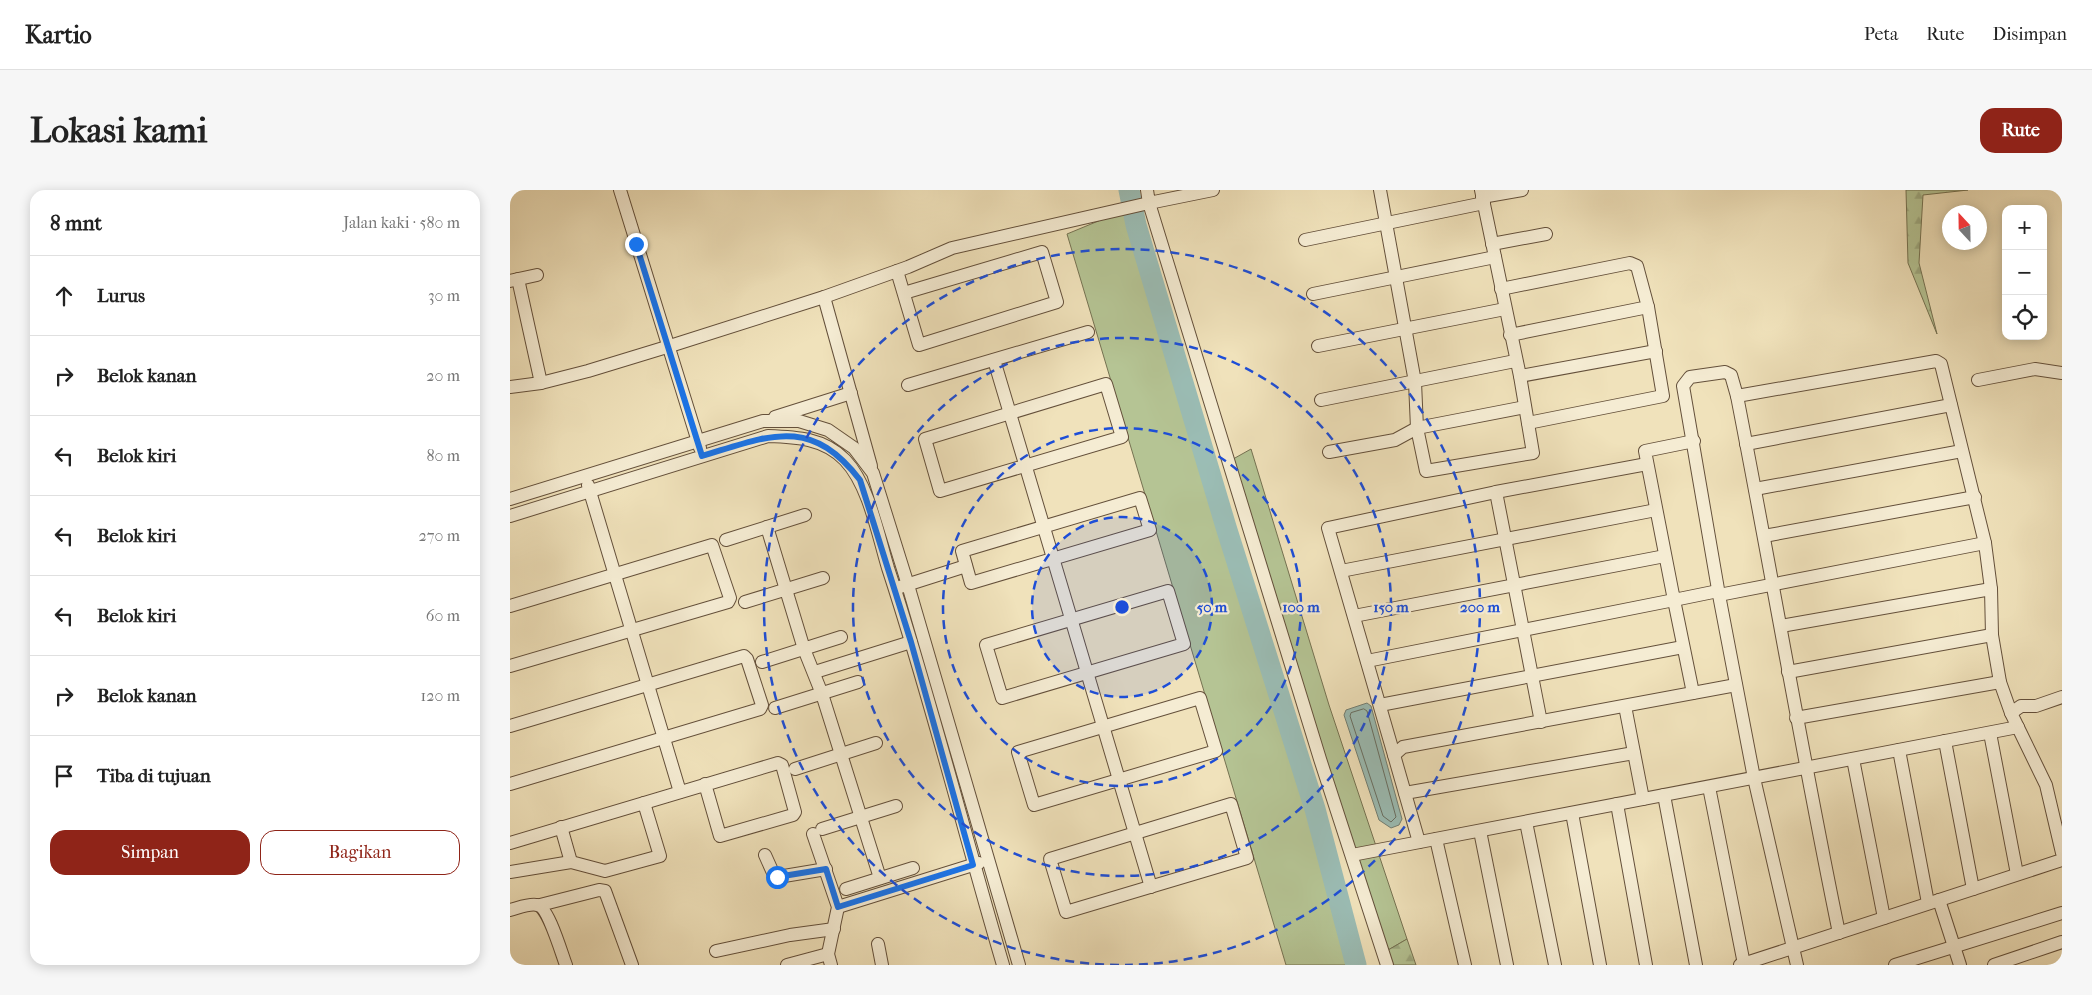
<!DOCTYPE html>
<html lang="id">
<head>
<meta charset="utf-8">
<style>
  body { margin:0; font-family:"IM FELL French Canon",serif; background:#f6f6f6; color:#222 }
  .controls { position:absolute; right:15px; top:15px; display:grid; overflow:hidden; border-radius:10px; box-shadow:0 2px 12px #0003 }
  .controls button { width:45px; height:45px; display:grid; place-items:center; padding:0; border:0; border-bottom:1px solid #e0e0e0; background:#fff; color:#222; font:25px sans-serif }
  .compass { position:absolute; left:1432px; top:15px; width:45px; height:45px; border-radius:50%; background:#fff; box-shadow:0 2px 12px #0003; rotate:338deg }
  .stop { position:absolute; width:15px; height:15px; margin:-11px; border:4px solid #1a73e8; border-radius:50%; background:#fff }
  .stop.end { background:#1a73e8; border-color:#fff; box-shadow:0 1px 5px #0008 }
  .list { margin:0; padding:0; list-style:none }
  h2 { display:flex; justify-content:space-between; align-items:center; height:65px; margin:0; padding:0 20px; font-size:21px }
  h2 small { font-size:16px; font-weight:400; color:#767676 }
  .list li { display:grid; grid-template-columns:32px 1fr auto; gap:15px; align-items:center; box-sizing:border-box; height:80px; padding:0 20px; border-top:1px solid #e0e0e0 }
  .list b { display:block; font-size:19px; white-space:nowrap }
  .list em { font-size:16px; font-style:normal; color:#767676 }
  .actions { display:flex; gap:10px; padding:15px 20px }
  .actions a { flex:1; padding:11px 0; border:1px solid #8f2418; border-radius:15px; text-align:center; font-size:18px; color:#8f2418 }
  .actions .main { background:#8f2418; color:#fff }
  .icon { flex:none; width:28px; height:28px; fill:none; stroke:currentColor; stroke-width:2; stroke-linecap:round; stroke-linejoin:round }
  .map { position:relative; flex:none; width:1552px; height:775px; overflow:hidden; border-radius:15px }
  header { display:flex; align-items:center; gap:30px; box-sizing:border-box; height:70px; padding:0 25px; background:#fff; border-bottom:1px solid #e0e0e0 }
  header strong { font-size:24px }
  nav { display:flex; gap:28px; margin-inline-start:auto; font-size:18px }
  .intro { display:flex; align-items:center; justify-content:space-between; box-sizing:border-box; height:120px; padding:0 30px }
  h1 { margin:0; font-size:35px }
  .button { padding:12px 22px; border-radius:15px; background:#8f2418; color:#fff; font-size:18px; font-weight:700 }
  main { display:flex; gap:30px; padding:0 30px }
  aside { flex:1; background:#fff; border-radius:15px; box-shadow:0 2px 12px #0003 }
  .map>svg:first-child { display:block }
  .green { fill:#b5c494; stroke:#757252 }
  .forest { fill:url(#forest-firs); stroke:#757252 }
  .water { fill:#9bbdb5; stroke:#727e73 }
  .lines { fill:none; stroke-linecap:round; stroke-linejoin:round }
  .shore { stroke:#686e62; stroke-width:1 }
  .river { stroke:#9bbdb5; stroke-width:21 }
  .minor-casing { stroke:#64503b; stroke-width:14 }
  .minor { stroke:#f5ecd3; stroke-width:12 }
  .route { stroke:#1a73e8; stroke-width:6 }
  .ring { fill:none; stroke:#1d4ed8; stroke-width:2.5; stroke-dasharray:9 6 }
  .centre { fill:#1d4ed8; stroke:#f5ecd3; stroke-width:2.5 }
  .ring-label { font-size:15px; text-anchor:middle; font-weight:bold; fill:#1d4ed8; stroke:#f5ecd3; stroke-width:4.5; stroke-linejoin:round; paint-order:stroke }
</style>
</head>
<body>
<header>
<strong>Kartio</strong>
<nav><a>Peta</a><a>Rute</a><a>Disimpan</a></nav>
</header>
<div class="intro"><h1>Lokasi kami</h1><a class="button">Rute</a></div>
<main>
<aside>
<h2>8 mnt<small>Jalan kaki · 580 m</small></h2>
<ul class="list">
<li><svg class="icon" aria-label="ahead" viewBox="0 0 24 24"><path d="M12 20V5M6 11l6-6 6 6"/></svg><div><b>Lurus</b></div><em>30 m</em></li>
<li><svg class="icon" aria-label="right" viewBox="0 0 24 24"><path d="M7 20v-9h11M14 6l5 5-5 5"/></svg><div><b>Belok kanan</b></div><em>20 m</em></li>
<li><svg class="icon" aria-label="left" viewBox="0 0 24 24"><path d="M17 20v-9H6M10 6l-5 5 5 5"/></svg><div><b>Belok kiri</b></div><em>80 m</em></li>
<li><svg class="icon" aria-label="left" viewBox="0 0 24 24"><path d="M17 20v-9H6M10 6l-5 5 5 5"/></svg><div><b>Belok kiri</b></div><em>270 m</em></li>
<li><svg class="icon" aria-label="left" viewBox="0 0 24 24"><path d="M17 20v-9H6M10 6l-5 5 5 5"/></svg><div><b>Belok kiri</b></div><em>60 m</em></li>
<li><svg class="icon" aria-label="right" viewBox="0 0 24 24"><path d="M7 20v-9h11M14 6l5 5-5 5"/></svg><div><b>Belok kanan</b></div><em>120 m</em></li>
<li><svg class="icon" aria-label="arrive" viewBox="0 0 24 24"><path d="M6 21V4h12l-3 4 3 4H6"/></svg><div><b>Tiba di tujuan</b></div></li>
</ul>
<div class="actions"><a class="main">Simpan</a><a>Bagikan</a></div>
</aside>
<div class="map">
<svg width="1552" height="775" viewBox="0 0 1552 775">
  <defs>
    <pattern id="forest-firs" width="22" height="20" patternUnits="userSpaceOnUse" patternTransform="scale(1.25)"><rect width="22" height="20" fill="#b5c494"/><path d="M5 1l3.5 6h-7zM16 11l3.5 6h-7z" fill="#9ca87f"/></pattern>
  </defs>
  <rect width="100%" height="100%" fill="#f0e2bb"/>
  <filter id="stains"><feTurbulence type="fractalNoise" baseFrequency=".004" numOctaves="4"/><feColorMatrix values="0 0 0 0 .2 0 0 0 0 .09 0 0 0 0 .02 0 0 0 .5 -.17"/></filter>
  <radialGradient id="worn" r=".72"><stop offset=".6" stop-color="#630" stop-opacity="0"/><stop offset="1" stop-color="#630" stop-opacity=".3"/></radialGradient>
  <g class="green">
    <polygon points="622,17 701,285 805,619 846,775 776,775 557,44"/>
    <polygon points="741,259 819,515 897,749 873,763 716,273"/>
  </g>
  <g class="forest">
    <polygon points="1396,0 1458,0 1413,5 1409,73 1427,144 1398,73"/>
    <polygon points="897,749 906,775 877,775 873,763"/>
  </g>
  <polygon class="water" points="857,513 861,516 892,629 889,635 881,638 869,630 834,525 836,520"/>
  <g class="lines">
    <polygon class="shore" points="854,519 857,521 886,627 881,632 873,626 840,526 841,523"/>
    <polyline class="river" points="619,0 626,35 716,337 805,619 846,775"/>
    <g class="minor-casing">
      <g id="minor">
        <polyline points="110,0 190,258"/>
        <polyline points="637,0 639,13 703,0"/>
        <polyline points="870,0 905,192 907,238 916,281 1023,263 1010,186 971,0"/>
        <polyline points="972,7 1012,0"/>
        <polyline points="795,50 974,13"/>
        <polyline points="982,54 1036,44"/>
        <polyline points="387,81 409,155 547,112 532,62 394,103"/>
        <polyline points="8,89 31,193"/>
        <polyline points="0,91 27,85"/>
        <polyline points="991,99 1120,73 1127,76 1138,117 1000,145"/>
        <polyline points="803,104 985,67"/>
        <polyline points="314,107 361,276"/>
        <polyline points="808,156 995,119"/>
        <polyline points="484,170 641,697"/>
        <polyline points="1010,186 1146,161"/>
        <polyline points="1468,190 1525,179 1552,183"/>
        <polygon points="596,194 612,247 430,301 415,249"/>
        <polyline points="398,195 578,142"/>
        <polyline points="0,197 31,193 78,181 160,156 314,107 398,77 442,58 639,13 810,569 877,775"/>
        <path d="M1227 206C1262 385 1292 564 1329 743"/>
        <polyline points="811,210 1005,171"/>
        <polyline points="265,227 341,203"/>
        <polyline points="1018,233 1153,206 1138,117"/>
        <polyline points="1184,251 1135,261 1164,410 1208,401"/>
        <polyline points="1236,254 1441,215"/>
        <polyline points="819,262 885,250 907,238 1015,217"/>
        <polyline points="78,295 170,602"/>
        <polyline points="1245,299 1452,261"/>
        <polyline points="986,302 1031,532"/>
        <polygon points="630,308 640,340 461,393 452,361"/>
        <polyline points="0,309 253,231 289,231 318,240 344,258 363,283 398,395 509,775"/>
        <path d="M0 326 258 246C286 247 314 248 335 270 359 295 368 345 378 378 421 509 454 643 493 775"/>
        <polyline points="257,337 294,459 312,504 370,688"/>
        <polyline points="1254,346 1465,307"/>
        <polyline points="216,350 295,325"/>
        <polyline points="831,381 1146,320"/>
        <polyline points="390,397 456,376"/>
        <polygon points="658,401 674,454 492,508 476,455"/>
        <polyline points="1209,405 1475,353"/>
        <polyline points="235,412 313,388"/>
        <polyline points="0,416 202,355 220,408 218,412 0,476"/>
        <polyline points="844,426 1155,366"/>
        <polyline points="1271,436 1481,399"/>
        <polyline points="857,471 1164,410 1183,503"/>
        <polyline points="252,472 331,447"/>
        <polyline points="305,482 401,452"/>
        <polyline points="1278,482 1482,445"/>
        <polygon points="690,508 706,561 524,615 508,562"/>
        <polyline points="870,515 1173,457"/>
        <polyline points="1115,516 1133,609"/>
        <polyline points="265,518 348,492"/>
        <polyline points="1501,523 1511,516 1526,516 1552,507"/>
        <polyline points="1286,528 1490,492"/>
        <polyline points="0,536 234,466 237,469 252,515 250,519 0,594"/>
        <polyline points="1480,543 1507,684"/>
        <polyline points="1435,551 1463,699"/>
        <polyline points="1389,560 1418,713"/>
        <polyline points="884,565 818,338 986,302 1137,274"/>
        <polyline points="1343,569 1374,728"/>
        <polyline points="285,579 366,553"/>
        <polyline points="1199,597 1234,774"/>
        <polyline points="895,603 1124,563"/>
        <polyline points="1154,605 1186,775"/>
        <polygon points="721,614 737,668 556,722 540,669"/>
        <polyline points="1107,614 1136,775"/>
        <polyline points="1062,623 1090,775"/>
        <polyline points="1016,632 1045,775"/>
        <polyline points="51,637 61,672"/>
        <polyline points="312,639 386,616"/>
        <polyline points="970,641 997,775"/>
        <polyline points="303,644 328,717 318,764 321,775"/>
        <polyline points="926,649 955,775"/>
        <polyline points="909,652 884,565 893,557 1226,495"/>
        <polyline points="0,653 268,573 272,575 285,622 283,625 210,646 195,594"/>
        <polyline points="255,665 264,685 268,687 316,679"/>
        <polyline points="842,665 1508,537"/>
        <polyline points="0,682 61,672 95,681 150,666 134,613"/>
        <polyline points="336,699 403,678"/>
        <polyline points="1429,710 1450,775"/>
        <polyline points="30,715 89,700 95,701 122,775"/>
        <polyline points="328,717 469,673"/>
        <path d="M0 720C8 718 20 713 27 715 38 716 52 765 56 775"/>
        <polyline points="368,754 372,775"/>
        <polyline points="206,761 280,745 324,739"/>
        <polyline points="277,775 318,764"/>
        <polyline points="1230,775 1552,670"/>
        <polyline points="1287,775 1244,588 1209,405 1173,196 1180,187 1215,182 1221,185 1227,206 1426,171 1431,174 1475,353 1481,399 1482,445 1490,492 1501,523 1536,595 1552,663"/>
        <polyline points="1385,775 1552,723"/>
        <polyline points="1484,775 1552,752"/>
      </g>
    </g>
    <use href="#minor" class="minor"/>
  </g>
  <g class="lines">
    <path class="route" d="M126 54 192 266C259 246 300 225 350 290L401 452 463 675 328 717 316 679 267 687"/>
  </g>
  <circle cx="612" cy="417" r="90" fill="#1d4ed8" fill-opacity=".12"/>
  <g class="ring">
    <circle cx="612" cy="417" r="90"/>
    <circle cx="612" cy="417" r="179"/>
    <circle cx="612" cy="417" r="269"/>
    <path d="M609 775A358 358 0 1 1 615 775"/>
  </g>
  <circle cx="612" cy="417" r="8" class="centre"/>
  <g class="ring-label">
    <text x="702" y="422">50 m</text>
    <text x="791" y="422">100 m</text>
    <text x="881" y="422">150 m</text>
    <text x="970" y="422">200 m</text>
  </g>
  <rect width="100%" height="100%" filter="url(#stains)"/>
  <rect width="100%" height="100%" fill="url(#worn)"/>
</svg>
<div class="controls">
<button>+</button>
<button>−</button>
<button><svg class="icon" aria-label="locate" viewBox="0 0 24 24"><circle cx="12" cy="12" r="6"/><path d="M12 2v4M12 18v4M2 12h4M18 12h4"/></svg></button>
</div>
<svg class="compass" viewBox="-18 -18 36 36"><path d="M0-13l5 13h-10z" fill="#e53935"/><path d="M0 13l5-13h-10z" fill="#767676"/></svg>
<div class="stop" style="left:267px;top:687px"></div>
<div class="stop end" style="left:126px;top:54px"></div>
</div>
</main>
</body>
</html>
